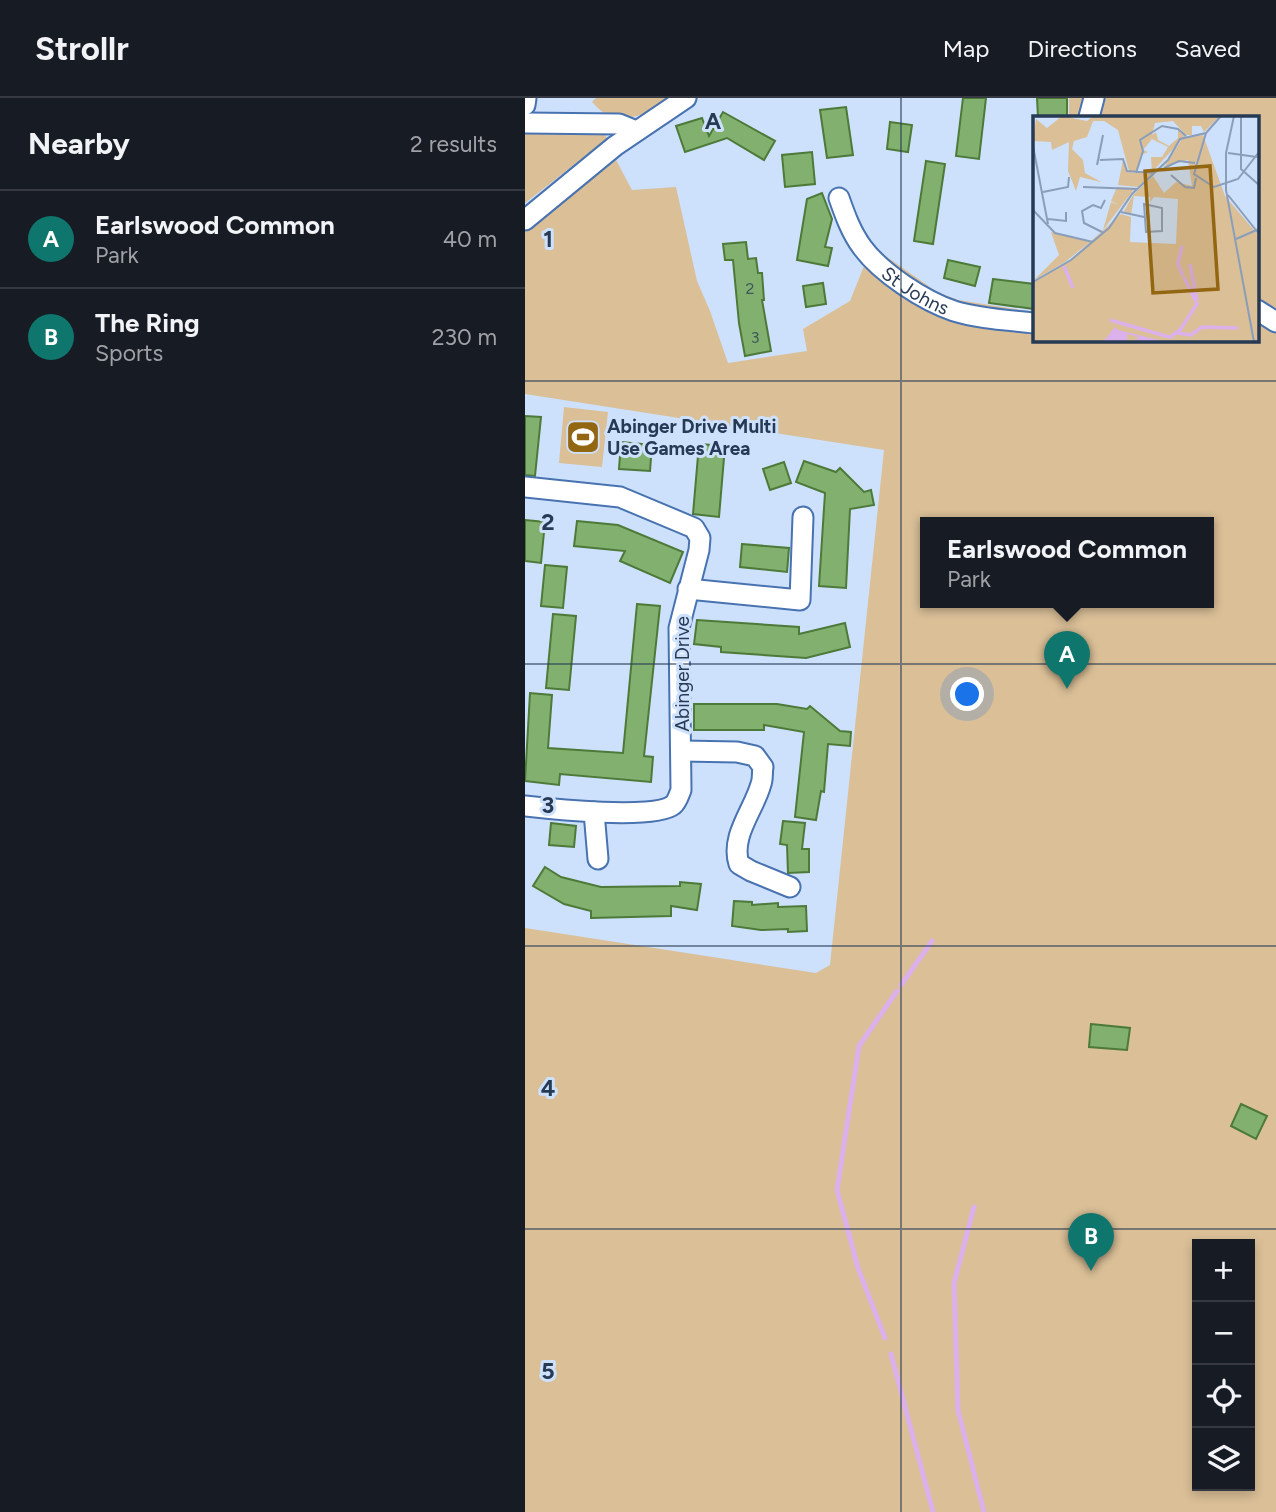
<!DOCTYPE html>
<html lang="en">
<head>
<meta charset="utf-8">
<style>
  body { margin:0; font-family:Figtree,sans-serif; background:#20242c; color:#f1f3f6 }
  .controls { position:absolute; right:21px; bottom:21px; display:grid; overflow:hidden; border-radius:0px; box-shadow:0 4px 10px #0003 }
  .controls button { width:63px; height:63px; display:grid; place-items:center; padding:0; border:0; border-bottom:2px solid #363941; background:#171b24; color:#f1f3f6; font:35px sans-serif }
  .you { position:absolute; left:443px; top:597px; width:24px; height:24px; margin:-18px; border:5px solid #fff; border-radius:50%; background:#1a73e8; box-shadow:0 0 0 10px #1a73e833 }
  .badge { display:grid; place-items:center; width:46px; height:46px; border-radius:50%; background:#0f766e; color:#fff; font-size:23px; font-weight:700 }
  .pin { position:absolute; translate:-50% -58px; filter:drop-shadow(0 2px 4px #0008) }
  .pin::after { content:''; position:absolute; top:37px; width:24px; height:21px; background:inherit; clip-path:polygon(0 0,100% 0,50% 100%) }
  .popup { position:absolute; left:395px; top:419px; width:294px; height:91px; box-sizing:border-box; display:grid; place-content:center; border-radius:0px; background:#171b24; filter:drop-shadow(0 2px 5px #0005); font-size:23px; white-space:nowrap; color:#9ea1a6 }
  .popup b { font-size:26px; color:#f1f3f6 }
  .popup::after { content:''; position:absolute; left:50%; top:100%; margin-left:-14px; border:14px solid transparent; border-top-color:#171b24 }
  .list { margin:0; padding:0; list-style:none }
  h2 { display:flex; justify-content:space-between; align-items:center; height:91px; margin:0; padding:0 28px; font-size:30px }
  h2 small { font-size:23px; font-weight:400; color:#9ea1a6 }
  .list li { display:grid; grid-template-columns:46px 1fr auto; gap:21px; align-items:center; box-sizing:border-box; height:98px; padding:0 28px; border-top:2px solid #363941 }
  .list b { display:block; font-size:26px; white-space:nowrap }
  .list p { margin:0; font-size:23px; white-space:nowrap; color:#9ea1a6 }
  .list em { font-size:23px; font-style:normal; color:#9ea1a6 }
  .icon { flex:none; width:38px; height:38px; fill:none; stroke:currentColor; stroke-width:2; stroke-linecap:round; stroke-linejoin:round }
  .map { position:relative; flex:none; width:751px; height:1414px; overflow:hidden }
  header { display:flex; align-items:center; gap:42px; box-sizing:border-box; height:98px; padding:0 35px; background:#171b24; border-bottom:2px solid #363941 }
  header strong { font-size:33px }
  nav { display:flex; gap:38px; margin-inline-start:auto; font-size:24px }
  main { display:flex }
  aside { flex:1; background:#171b24 }
  .map>svg:first-child { display:block }
  .green { fill:#dabf97; fill-rule:evenodd }
  .lines { fill:none; stroke-linecap:round; stroke-linejoin:round }
  .stream { stroke:#dcb1eb; stroke-width:5 }
  .building { fill:#82b16f; stroke:#4d7939; stroke-width:2 }
  .minor-casing { stroke:#4873b0; stroke-width:23 }
  .minor { stroke:#fff; stroke-width:19 }
  .grid { fill:none; stroke:#273a54; stroke-width:2; stroke-opacity:0.55 }
  .labels { text-anchor:middle; stroke-width:6; stroke-linejoin:round; paint-order:stroke }
  .number-label { font-size:16px; fill:#3e585b }
  .street-label { font-size:19px; fill:#273a54; stroke:#cde1fc }
  .poi-label { font-size:19px; font-weight:bold; fill:#273a54; stroke:#cde1fc; text-anchor:start }
  .inset-river { fill:none; stroke:#dcb1eb; stroke-width:3.5 }
  .inset-road { fill:none; stroke:#8b9eb9; stroke-width:2 }
  .view { fill:#936612; fill-opacity:0.15; stroke:#936612; stroke-width:3.5 }
  .inset-edge { fill:none; stroke:#273a54; stroke-width:3.5 }
  .grid-label { font-size:23px; text-anchor:middle; font-weight:bold; fill:#273a54; stroke:#cde1fc; stroke-width:6; stroke-linejoin:round; paint-order:stroke }
</style>
</head>
<body>
<header>
<strong>Strollr</strong>
<nav><a>Map</a><a>Directions</a><a>Saved</a></nav>
</header>
<main>
<aside>
<h2>Nearby<small>2 results</small></h2>
<ul class="list">
<li><span class="badge">A</span><div><b>Earlswood Common</b><p>Park</p></div><em>40 m</em></li>
<li><span class="badge">B</span><div><b>The Ring</b><p>Sports</p></div><em>230 m</em></li>
</ul>
</aside>
<div class="map">
<svg width="751" height="1414" viewBox="0 0 751 1414">
  <rect width="100%" height="100%" fill="#cde1fc"/>
  <g class="green">
    <path d="M71 0H148C132 12 100 28 80 15 75 13 71 8 67 4Z"/>
    <path d="M544 0H751V1414H0V830L291 875 305 867 359 352 0 296V134L91 62 107 92 151 89 172 183 185 213 203 265 282 253 278 231 325 203 339 168 352 152 412 194 433 202 509 214V242H732V19H544ZM400 425H684V505H400ZM672 1146H725V1388H672Z"/>
    <polygon points="0,32 79,34 82,41 0,105"/>
    <polygon points="39,309 83,314 77,369 34,365"/>
  </g>
  <g class="lines">
    <g class="stream">
      <polyline points="376,887 407,843"/>
      <polyline points="449,1109 429,1185 433,1312 459,1414"/>
      <polyline points="360,1240 333,1170 312,1092 334,948 372,893"/>
      <polyline points="366,1256 408,1414"/>
    </g>
  </g>
  <g class="building">
    <polygon points="438,0 461,0 454,61 431,58"/>
    <polygon points="512,0 542,0 542,19 513,19"/>
    <polygon points="321,9 328,57 302,60 295,12"/>
    <polygon points="198,14 250,43 239,62 202,40 160,54 151,28 177,20 184,38"/>
    <polygon points="365,24 387,27 383,54 362,51"/>
    <polygon points="287,54 290,86 260,89 257,57"/>
    <polygon points="401,63 420,66 408,146 389,143"/>
    <polygon points="297,95 307,121 300,149 307,150 303,168 272,162 282,101"/>
    <polygon points="221,144 223,161 231,160 233,175 237,175 239,202 237,202 246,253 220,258 214,225 208,162 200,162 198,146"/>
    <polygon points="423,162 455,169 450,188 419,180"/>
    <polygon points="468,181 509,186 509,211 464,205"/>
    <polygon points="298,185 301,206 281,209 278,188"/>
    <polygon points="0,318 16,319 10,378 0,377"/>
    <polygon points="96,344 127,347 125,373 94,371"/>
    <polygon points="174,346 200,348 194,419 168,416"/>
    <polygon points="279,363 311,374 315,370 339,394 346,392 349,407 325,411 321,490 294,488 300,395 271,384"/>
    <polygon points="259,364 266,385 245,392 238,371"/>
    <polygon points="0,422 20,424 16,465 0,463"/>
    <polygon points="52,423 93,427 158,454 145,485 95,463 100,453 49,448"/>
    <polygon points="217,446 264,450 262,474 215,469"/>
    <polygon points="20,467 42,469 38,510 16,508"/>
    <polygon points="112,506 135,508 119,658 128,659 126,684 35,676 34,687 0,683 5,595 27,597 23,650 98,655"/>
    <polygon points="28,516 51,518 44,592 21,590"/>
    <polygon points="172,522 274,529 274,536 320,525 325,549 281,560 196,554 196,549 169,546"/>
    <polygon points="169,606 252,606 282,611 285,608 315,633 326,634 325,648 303,646 299,694 296,693 291,722 270,719 279,634 239,627 239,632 169,632"/>
    <polygon points="258,723 280,725 277,751 284,751 284,774 263,775 262,747 255,746"/>
    <polygon points="26,725 51,728 49,749 24,747"/>
    <polygon points="20,769 36,779 76,789 155,788 155,784 176,786 172,812 146,808 146,818 66,820 66,813 39,806 8,788"/>
    <polygon points="209,803 227,804 227,807 253,805 253,809 281,808 282,833 263,834 263,831 236,832 207,828"/>
    <polygon points="566,926 605,930 602,952 564,949"/>
    <polygon points="716,1006 742,1018 731,1041 706,1028"/>
  </g>
  <g class="lines">
    <g class="minor-casing">
      <g id="minor">
        <polyline points="0,7 1,0"/>
        <polyline points="564,19 569,0"/>
        <polyline points="0,25 94,26 111,33"/>
        <path id="s1" d="M314 100C320 117 326 134 337 149 356 175 399 203 429 213 455 221 483 222 509 225"/>
        <polyline points="0,122 90,48 161,0"/>
        <polyline points="732,212 751,224"/>
        <path d="M0 389 95 399 169 430 175 440 174 452 154 530 156 692C154 697 152 704 148 707 130 722 26 711 0 708"/>
        <polyline points="163,491 275,502 278,419"/>
        <path d="M157 653 212 654 230 658 238 669C237 674 238 681 236 686 229 712 205 738 214 766L226 773 265 789"/>
        <polyline points="69,714 73,761"/>
      </g>
    </g>
    <use href="#minor" class="minor"/>
  </g>
  <path class="grid" d="M376 0V1414M0 283H751M0 566H751M0 848H751M0 1131H751"/>
  <defs>
    <g id="stadium-square" transform="scale(1.75)"><rect x="-9" y="-9" width="18" height="18" rx="4" fill="#936612" stroke="#cde1fc"/><path d="M0-5a6.5 5 0 1 0 0 10a6.5 5 0 1 0 0-10ZM-3.5-1.8h7v3.6h-7Z" fill="#fff"/></g>
  </defs>
  <g fill-rule="evenodd">
    <use href="#stadium-square" x="58" y="339"/>
  </g>
  <g class="labels">
    <g class="number-label">
      <text x="225" y="196">2</text>
      <text x="230" y="245">3</text>
    </g>
    <g class="street-label">
      <text dy="7" stroke="none"><textPath href="#s1" startOffset="124">St Johns</textPath></text>
      <text transform="translate(157 576) rotate(-90)" y="7">Abinger Drive</text>
    </g>
    <g class="poi-label">
      <text x="82" y="335">Abinger Drive Multi<tspan x="82" dy="22">Use Games Area</tspan></text>
    </g>
  </g>
  <g transform="translate(508 18)">
    <rect width="226" height="226" fill="#cde1fc"/>
    <path d="M29 0 54 5 60 0H187L171 16 168 10H159V19H153L140 5 122 7 119 19 123 16 125 24 136 30 145 22V14L152 20 119 56 118 41H129L135 31 119 23 110 34 115 36 108 39 103 56 96 55 85 14 71 5H60L54 21 41 25 39 33 50 44 52 57 68 66 47 61 43 75 35 55 36 26 19 34 18 26 0 25 3 3 14 12ZM170 19 192 80 226 120V226H0V167L35 146 88 98 98 101 97 126 143 128 145 83 121 81 117 86V81L101 80 98 99 91 95 100 79 120 60 131 77 143 66 159 70 155 44 132 50 149 23ZM90 44 94 56 119 58 105 71 85 69ZM84 71 102 72 70 114 78 86 86 89 78 85ZM18 116 57 126 32 146 0 165 26 139Z" fill="#dabf97"/>
    <path d="M82 211 85 214 134 226H103L105 221 94 218V226H70Z" fill="#dcb1eb"/>
    <path class="inset-river" d="M149 130 145 148 150 160M157 148 164 184M31 150 40 172M77 204 136 221M144 217 158 219 169 211 205 212M136 222 147 214 164 188 151 161"/>
    <path class="inset-road" d="M201 0 193 37V74L221 226M208 0V53L226 69M173 17 161 58 181 71 205 63 226 36M0 30 15 108M195 37 224 41M66 41 64 49 70 19M67 44 90 43 94 55 121 57M131 52 146 45 162 47M103 57 110 35 107 24 129 10 145 13 153 20M138 59 152 71 161 72 163 62M50 71 104 73M10 76 35 71 36 61M195 79 226 118M111 88 129 92V115L113 116ZM0 94 22 117 60 126M88 96 111 101M15 103 33 105V96M71 117 51 107 49 95 60 89 68 92 72 84M203 123 226 113M0 166 38 144 76 112 99 78 135 44 147 23 173 17 188 0"/>
    <path class="view" d="M177 50 185 173 120 177 112 55Z"/>
    <rect width="226" height="226" class="inset-edge"/>
  </g>
  <g class="grid-label">
    <text x="188" y="31">A</text>
    <text x="23" y="149">1</text>
    <text x="23" y="432">2</text>
    <text x="23" y="715">3</text>
    <text x="23" y="998">4</text>
    <text x="23" y="1281">5</text>
  </g>
</svg>
<div class="controls">
<button>+</button>
<button>−</button>
<button><svg class="icon" aria-label="locate" viewBox="0 0 24 24"><circle cx="12" cy="12" r="6"/><path d="M12 2v4M12 18v4M2 12h4M18 12h4"/></svg></button>
<button><svg class="icon" aria-label="layers" viewBox="0 0 24 24"><path d="M12 4l9 5-9 5-9-5zM3 14l9 5 9-5"/></svg></button>
</div>
<div class="you"></div>
<div class="pin badge" style="left:542px;top:591px">A</div>
<div class="popup"><b>Earlswood Common</b>Park</div>
<div class="pin badge" style="left:566px;top:1173px">B</div>
</div>
</main>
</body>
</html>
